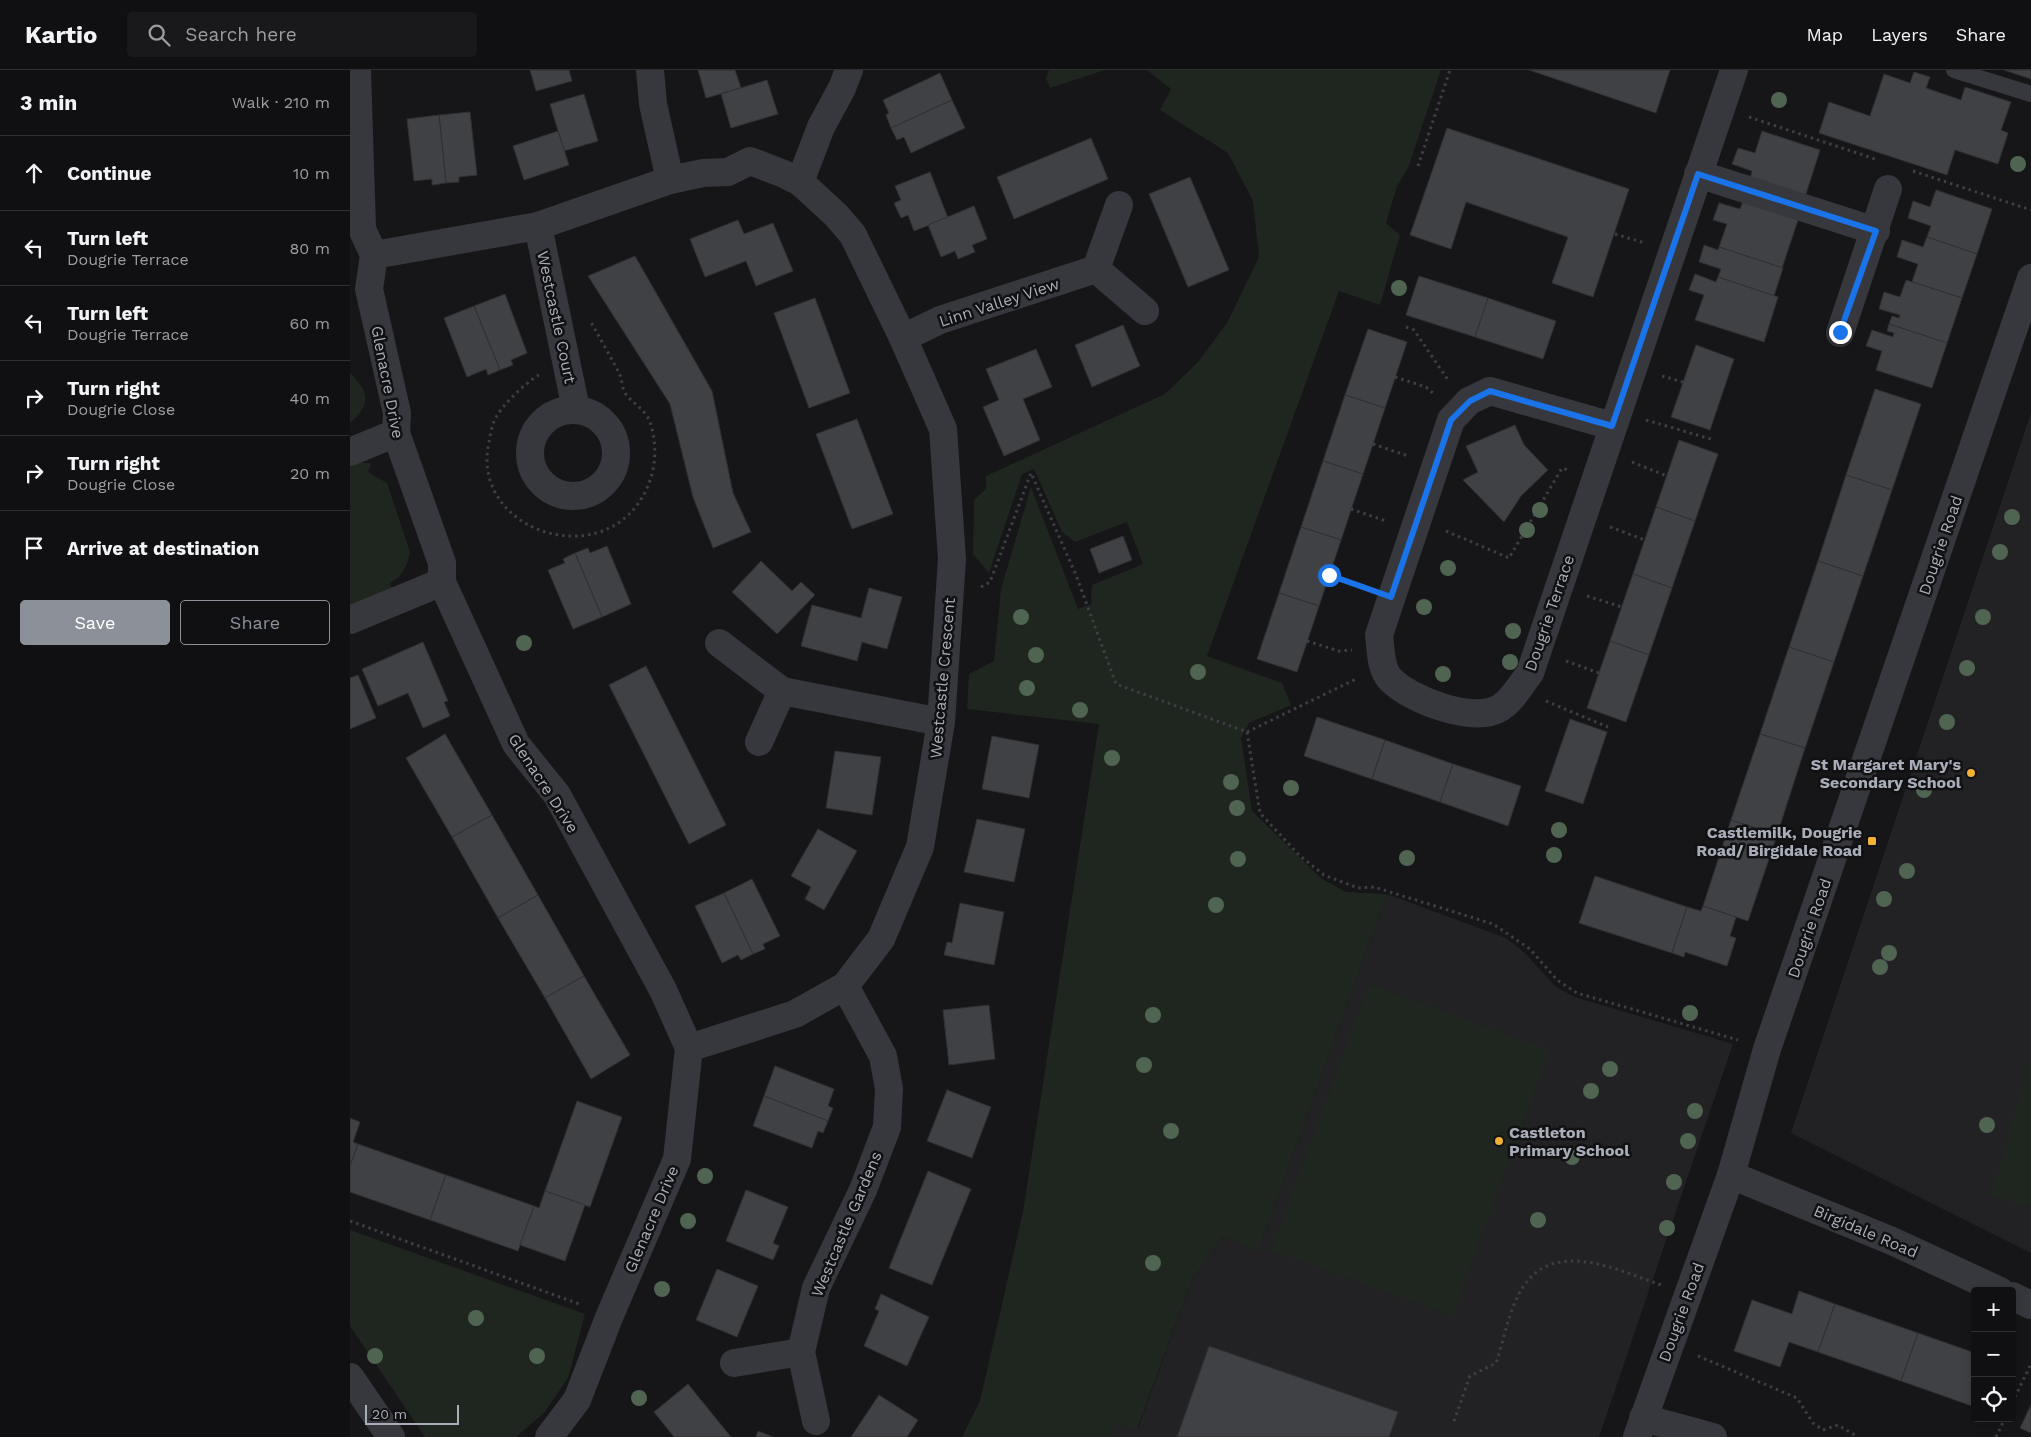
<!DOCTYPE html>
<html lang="en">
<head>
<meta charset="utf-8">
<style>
  body { margin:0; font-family:"Work Sans",sans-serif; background:#19191b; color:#f1f3f6 }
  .controls { position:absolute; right:15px; bottom:15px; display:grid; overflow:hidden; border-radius:5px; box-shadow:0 2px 12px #0003 }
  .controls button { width:45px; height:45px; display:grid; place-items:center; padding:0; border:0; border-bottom:1px solid #303032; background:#101012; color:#f1f3f6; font:25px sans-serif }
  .scale { position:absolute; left:15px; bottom:12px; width:94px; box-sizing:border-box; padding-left:5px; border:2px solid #a8adb8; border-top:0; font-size:14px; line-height:18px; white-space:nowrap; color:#a8adb8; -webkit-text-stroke:4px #111113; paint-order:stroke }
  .stop { position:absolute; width:15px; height:15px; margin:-11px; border:4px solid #1a73e8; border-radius:50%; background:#fff }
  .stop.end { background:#1a73e8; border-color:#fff; box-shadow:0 1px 5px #0008 }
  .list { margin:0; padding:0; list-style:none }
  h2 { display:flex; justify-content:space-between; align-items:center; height:65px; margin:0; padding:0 20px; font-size:21px }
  h2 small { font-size:16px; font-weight:400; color:#9c9d9f }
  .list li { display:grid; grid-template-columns:32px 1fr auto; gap:15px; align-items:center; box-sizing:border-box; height:75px; padding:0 20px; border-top:1px solid #303032 }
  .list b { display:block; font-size:19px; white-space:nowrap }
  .list p { margin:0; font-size:16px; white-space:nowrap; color:#9c9d9f }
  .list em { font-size:16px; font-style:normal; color:#9c9d9f }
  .actions { display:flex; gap:10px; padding:15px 20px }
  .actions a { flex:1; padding:11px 0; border:1px solid #8c9099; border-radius:5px; text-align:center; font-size:18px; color:#8c9099 }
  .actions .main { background:#8c9099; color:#fff }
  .icon { flex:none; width:28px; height:28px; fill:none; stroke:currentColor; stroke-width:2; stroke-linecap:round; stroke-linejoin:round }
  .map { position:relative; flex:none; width:1681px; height:1367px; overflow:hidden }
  header { display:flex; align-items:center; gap:30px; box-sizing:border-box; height:70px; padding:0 25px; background:#101012; border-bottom:1px solid #303032 }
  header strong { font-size:24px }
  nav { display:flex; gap:28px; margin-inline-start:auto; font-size:18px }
  .search { width:350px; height:45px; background:#19191b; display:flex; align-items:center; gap:12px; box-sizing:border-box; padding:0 18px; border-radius:5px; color:#9c9d9f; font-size:19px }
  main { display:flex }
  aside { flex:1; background:#101012 }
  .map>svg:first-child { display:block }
  .built { fill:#222225 }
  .green { fill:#1e261f }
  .building { fill:#404145; stroke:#303034 }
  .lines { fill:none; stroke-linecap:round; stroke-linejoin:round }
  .path { stroke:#3d3f44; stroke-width:3; stroke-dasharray:2.5 4; stroke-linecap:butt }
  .service { stroke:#37383d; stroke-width:16 }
  .minor { stroke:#37383d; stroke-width:28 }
  .tertiary { stroke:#37383d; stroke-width:28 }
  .tree { fill:#506452 }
  .route { stroke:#1a73e8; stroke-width:6 }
  .poi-dot { fill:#f2b134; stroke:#111113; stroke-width:2 }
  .labels { text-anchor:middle; stroke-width:5; stroke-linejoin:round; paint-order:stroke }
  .street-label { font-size:16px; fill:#a8adb8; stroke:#111113 }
  .poi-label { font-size:16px; font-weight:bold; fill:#a8adb8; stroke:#111113; text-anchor:end }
</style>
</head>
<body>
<header>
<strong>Kartio</strong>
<div class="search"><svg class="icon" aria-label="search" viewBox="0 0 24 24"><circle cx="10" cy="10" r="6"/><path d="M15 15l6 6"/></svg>Search here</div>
<nav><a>Map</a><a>Layers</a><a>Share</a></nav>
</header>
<main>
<aside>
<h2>3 min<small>Walk · 210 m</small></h2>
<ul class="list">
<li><svg class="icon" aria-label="ahead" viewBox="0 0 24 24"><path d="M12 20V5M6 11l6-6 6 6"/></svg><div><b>Continue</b></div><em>10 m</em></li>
<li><svg class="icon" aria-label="left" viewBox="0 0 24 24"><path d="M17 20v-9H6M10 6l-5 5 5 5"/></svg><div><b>Turn left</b><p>Dougrie Terrace</p></div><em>80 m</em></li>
<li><svg class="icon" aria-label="left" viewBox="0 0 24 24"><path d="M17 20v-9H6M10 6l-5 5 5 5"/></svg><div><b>Turn left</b><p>Dougrie Terrace</p></div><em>60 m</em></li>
<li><svg class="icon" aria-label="right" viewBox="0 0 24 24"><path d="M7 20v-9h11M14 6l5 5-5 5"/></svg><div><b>Turn right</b><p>Dougrie Close</p></div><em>40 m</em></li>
<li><svg class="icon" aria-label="right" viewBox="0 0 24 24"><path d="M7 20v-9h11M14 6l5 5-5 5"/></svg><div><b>Turn right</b><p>Dougrie Close</p></div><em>20 m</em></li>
<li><svg class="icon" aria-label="arrive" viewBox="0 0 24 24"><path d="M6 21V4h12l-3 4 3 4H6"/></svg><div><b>Arrive at destination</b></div></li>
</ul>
<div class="actions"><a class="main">Save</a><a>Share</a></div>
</aside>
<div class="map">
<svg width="1681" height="1367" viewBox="0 0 1681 1367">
  <rect width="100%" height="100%" fill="#161618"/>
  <g class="built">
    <polygon points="1681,343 1681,1183 1441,1063"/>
    <polygon points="1037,824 1156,868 1175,883 1206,917 1225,927 1383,974 1249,1367 762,1367 765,1351 788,1358 842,1210 873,1167 908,1182"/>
  </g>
  <g class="green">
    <polygon points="699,0 755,0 700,18 696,8"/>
    <polygon points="797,0 1091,0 1058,98 1047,116 1036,153 1050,165 1030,235 989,221 857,586 932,613 941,635 899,653 891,668 902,741 972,809 996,822 1037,824 908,1182 873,1167 842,1210 787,1359 766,1352 762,1367 612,1367 630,1331 673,1142 749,654 617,639 619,604 644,591 651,519 681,417 728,539 741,534 742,515 793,494 777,452 725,472 712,462 684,399 672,404 639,503 623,484 624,430 636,419 636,406 815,324 848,292 877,253 909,187 903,131 878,83 810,40 821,19"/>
    <path d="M0 303C19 322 22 334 0 353Z"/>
    <polygon points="9,393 21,393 18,402 37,413 60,482 57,494 49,507 40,513 43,521 0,539 0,395"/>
    <polygon points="1019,914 1200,980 1102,1246 921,1180"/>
    <polygon points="1681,989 1681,1137 1641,1125"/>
    <polygon points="0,1160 235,1244 218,1308 194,1343 166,1367 75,1367 0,1256"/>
  </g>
  <g class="building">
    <polygon points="180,0 219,0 222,11 186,21"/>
    <polygon points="348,0 385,0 391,18 356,28"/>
    <polygon points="1179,0 1320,0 1306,43"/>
    <polygon points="1654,0 1681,0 1681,9"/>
    <polygon points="1564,2 1580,7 1576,18 1611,30 1615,17 1661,32 1651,60 1658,63 1648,94 1605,80 1597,105 1469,63 1479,32 1520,46 1534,4 1560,13"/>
    <polygon points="590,3 602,30 541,58 536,45 539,43 533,30"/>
    <polygon points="417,10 428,44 381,58 371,24"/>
    <polygon points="234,24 248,71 214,81 200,34"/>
    <polygon points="602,30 615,58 561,83 554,67 547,70 541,58"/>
    <polygon points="120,42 127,105 109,107 109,112 96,113 89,45"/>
    <polygon points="89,45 96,113 82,115 82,109 64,111 57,49"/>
    <polygon points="1097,58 1279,119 1243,227 1202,213 1218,167 1116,132 1101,179 1060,165"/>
    <polygon points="208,61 219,95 174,110 163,76"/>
    <polygon points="1412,61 1470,80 1455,127 1400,109 1402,101 1382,94 1388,78 1405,83"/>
    <polygon points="741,68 758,109 664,149 647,107"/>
    <polygon points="580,102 598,148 564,161 558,145 551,148 544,133 551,130 545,116"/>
    <polygon points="840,107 879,200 838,217 799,124"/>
    <polygon points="1586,120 1642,139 1627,184 1577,167 1581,156 1558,148 1563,131 1580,137"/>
    <polygon points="1395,126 1450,144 1432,198 1369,177 1377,154 1363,150 1369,133 1390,139"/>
    <polygon points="624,136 637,169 622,175 625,182 608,189 605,181 591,187 578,155"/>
    <polygon points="388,150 394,164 423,153 443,201 406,216 396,191 355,207 340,169"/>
    <polygon points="1577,167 1627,184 1612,228 1562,212 1568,194 1547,187 1552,170 1573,177"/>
    <polygon points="1354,175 1368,180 1369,177 1433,198 1424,226 1368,207 1371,199 1349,192"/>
    <polygon points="285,186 362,321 383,423 401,462 363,478 343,427 320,334 238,206"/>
    <polygon points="1345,204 1366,212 1368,207 1428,227 1414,272 1345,250 1354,225 1339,220"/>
    <polygon points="1069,206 1138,228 1125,267 1056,245"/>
    <polygon points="1556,210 1612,228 1597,273 1539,254 1542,246 1549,248 1550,245 1529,239 1534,222 1550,227"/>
    <polygon points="155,224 177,283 161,290 163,295 150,300 124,236"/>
    <polygon points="465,228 500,323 459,338 424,243"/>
    <polygon points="1138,228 1206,251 1193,289 1125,267"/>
    <polygon points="124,236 150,300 138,305 136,299 117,307 94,248"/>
    <polygon points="1539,254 1597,273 1582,318 1526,300 1532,281 1516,276 1522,260 1543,267 1544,263 1537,261"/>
    <polygon points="773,255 790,296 742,317 725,275"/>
    <polygon points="1018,259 1057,272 1035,338 995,325"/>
    <polygon points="1346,275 1384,289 1360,360 1321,347"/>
    <polygon points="686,279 702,317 673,329 690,370 654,386 633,337 649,330 636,299"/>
    <polygon points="1525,319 1571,334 1542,420 1496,405"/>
    <polygon points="995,325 1035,338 1013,404 973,391"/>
    <polygon points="507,349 543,444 502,459 466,364"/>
    <polygon points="1165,355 1174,375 1198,400 1171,426 1154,452 1113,410 1128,402 1116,376"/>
    <polygon points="1329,370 1368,384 1345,451 1306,437"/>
    <polygon points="973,391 1013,404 991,470 951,457"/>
    <polygon points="1496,405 1542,420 1513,506 1468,491"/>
    <polygon points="1306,437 1345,451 1322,518 1283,504"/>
    <polygon points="951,457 991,470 969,536 929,523"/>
    <polygon points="773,466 782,490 749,503 740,479"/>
    <polygon points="257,476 281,534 252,547 225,483 238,478 240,483"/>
    <polygon points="225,483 252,547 223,559 198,500 215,493 213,489"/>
    <polygon points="411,491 442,521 451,512 465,525 427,564 382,522"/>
    <polygon points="1468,491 1513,506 1484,592 1439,577"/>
    <polygon points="1283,504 1322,518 1299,585 1260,571"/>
    <polygon points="519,518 552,527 537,579 512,572 507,591 451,576 462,535 511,548"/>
    <polygon points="929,523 969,536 947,602 907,589"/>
    <polygon points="1260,571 1299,585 1276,652 1237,638"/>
    <polygon points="73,572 98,631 94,632 100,646 73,658 58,623 28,636 12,599"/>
    <polygon points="1439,577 1484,592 1455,678 1410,664"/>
    <polygon points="296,596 376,755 339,774 259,615"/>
    <polygon points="8,605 26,648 0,659 0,608"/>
    <polygon points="967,647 1035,670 1022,709 954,686"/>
    <polygon points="1220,649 1257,662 1233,734 1195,721"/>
    <polygon points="95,664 142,745 102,767 56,688"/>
    <polygon points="1410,664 1455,678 1427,765 1381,750"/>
    <polygon points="642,666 689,675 679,728 632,719"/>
    <polygon points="1035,670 1103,694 1090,732 1022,709"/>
    <polygon points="485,681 531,687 522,745 476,738"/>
    <polygon points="1103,694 1171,716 1158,756 1090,732"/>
    <polygon points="142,745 188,825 148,848 102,767"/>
    <polygon points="627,749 675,759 664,812 614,802"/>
    <polygon points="1381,750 1427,765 1398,851 1353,836"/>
    <polygon points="468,759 507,781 474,840 455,829 461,817 441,806"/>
    <polygon points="1245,806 1337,837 1322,883 1229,853"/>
    <polygon points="402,809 430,866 413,874 415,879 403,884 374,823"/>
    <polygon points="374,823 403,884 391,890 388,885 372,893 345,836"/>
    <polygon points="188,825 234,906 195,928 148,848"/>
    <polygon points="610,833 654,842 644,895 594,885 597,872 602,873"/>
    <polygon points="1353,836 1386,847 1380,866 1386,868 1377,896 1335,882 1334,887 1322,883 1337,837 1351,841"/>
    <polygon points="234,906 280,985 241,1009 195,928"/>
    <polygon points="639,935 645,989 599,995 593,940"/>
    <polygon points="425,996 484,1019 478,1036 483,1038 478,1051 414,1026"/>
    <polygon points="597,1020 641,1037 622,1088 577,1071"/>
    <polygon points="414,1026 478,1051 473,1063 468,1061 462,1078 403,1056"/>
    <polygon points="227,1031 272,1047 240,1137 195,1121"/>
    <polygon points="0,1048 10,1052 3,1072 8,1074 0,1096"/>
    <polygon points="8,1074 96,1105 80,1150 0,1122 0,1096"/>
    <polygon points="578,1101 621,1119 582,1215 539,1198"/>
    <polygon points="96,1105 184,1136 168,1181 80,1150"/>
    <polygon points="396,1120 438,1137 423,1173 429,1176 423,1190 376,1171"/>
    <polygon points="195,1121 235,1135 215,1191 170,1175 184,1136 189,1138"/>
    <polygon points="367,1199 408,1216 387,1267 346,1250"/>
    <polygon points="1449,1221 1485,1234 1468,1282 1439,1272 1430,1297 1384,1281 1402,1230 1442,1244"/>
    <polygon points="531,1224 579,1247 557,1296 514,1276 529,1241 525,1239"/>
    <polygon points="1485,1234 1568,1263 1551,1311 1468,1282"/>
    <polygon points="1568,1263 1625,1283 1625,1337 1551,1311"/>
    <polygon points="859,1276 1048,1342 1039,1367 827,1367"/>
    <polygon points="338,1314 381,1367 324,1367 304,1342"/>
    <polygon points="529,1325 568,1350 557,1367 501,1367"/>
    <polygon points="1681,1335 1681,1363 1670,1358"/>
    <polygon points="408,1361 423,1367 406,1367"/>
  </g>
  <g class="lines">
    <g class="path">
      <polyline points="1399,47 1528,90"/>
      <polyline points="1068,96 1100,0"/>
      <polyline points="1563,101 1681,140"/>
      <polyline points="1265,164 1295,173"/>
      <polyline points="1056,257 1064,260 1098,310"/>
      <path d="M189 305C175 313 148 338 143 354 141 360 140 366 139 372 119 463 258 506 297 418 306 398 307 376 301 355 296 338 282 334 275 323 272 318 272 310 270 305 261 287 250 269 241 252"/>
      <polyline points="1312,306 1333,312"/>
      <polyline points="1045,307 1076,317 1085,325"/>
      <polyline points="1296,350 1364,370"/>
      <polyline points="1023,374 1058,386"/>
      <polyline points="1282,392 1317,406"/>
      <polyline points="1001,439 1036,451"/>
      <polyline points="1260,457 1295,470"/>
      <polyline points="1096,461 1159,488 1212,398 1218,400"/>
      <polyline points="979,505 1014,517"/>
      <polyline points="631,517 640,512 681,403 726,505 766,614 897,662 1006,609"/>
      <polyline points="1237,526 1272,537"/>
      <polyline points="957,571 989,581 1002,580"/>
      <polyline points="1216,591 1249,603"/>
      <polyline points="1196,631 1258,657"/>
      <polyline points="897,662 910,743 949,785 974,805 1008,818 1024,817 1143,854 1180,879 1207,910 1227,923 1388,970"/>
      <polyline points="0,1151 232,1235"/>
      <polyline points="1348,1286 1447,1328 1463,1353 1473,1360 1488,1355 1508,1367"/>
      <polyline points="1662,1333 1681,1294"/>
      <path d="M1104 1351 1120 1306 1146 1293C1153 1273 1157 1250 1166 1230 1195 1164 1262 1198 1311 1215"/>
      <polyline points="1646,1367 1655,1348"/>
    </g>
    <polyline class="service" points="1604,0 1681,24"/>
    <g class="minor">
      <polyline points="7,0 12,159 24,185 19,219 47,343 46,363 92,493 92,512 166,674 207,725 313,920 339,978 327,1089 260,1245 227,1330 199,1367"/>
      <polyline points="300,0 303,34 320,110"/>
      <polyline points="1348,104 1526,161"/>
      <polyline points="450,112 471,57 492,18 499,0"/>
      <polyline points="769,135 746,199 795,241"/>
      <polyline points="188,156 226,339"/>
      <polyline points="24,185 188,156 320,110 353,103 378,102 400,91 434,104 450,112 486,145 503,165 553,268 593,359 602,489 591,652 570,777 531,869 495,916 445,944 339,978"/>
      <polyline points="1490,263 1538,119"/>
      <polyline points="553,268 590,250 746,199"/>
      <circle cx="223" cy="383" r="43"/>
      <path d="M1262 356 1140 321 1119 331 1101 350 1029 565C1031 579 1030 598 1040 609 1060 630 1124 654 1150 638 1163 630 1171 614 1180 603L1384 0"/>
      <polyline points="0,382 46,363"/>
      <polyline points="0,550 92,512"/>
      <polyline points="369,573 432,621 591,652"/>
      <polyline points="409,672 432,621"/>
      <polyline points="1381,1105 1542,1171 1650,1221"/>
      <polyline points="1662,1226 1681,1235"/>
      <polyline points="384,1293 451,1282"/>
      <polyline points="0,1307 41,1367"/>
      <polyline points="1293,1348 1363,1367"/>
      <polyline points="466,1351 451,1282 466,1218 513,1120 537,1057 539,1019 533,986 495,916"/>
    </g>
    <polyline class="tertiary" points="1287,1367 1381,1105 1417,979 1681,208"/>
  </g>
  <g class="tree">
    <circle cx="1429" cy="30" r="8"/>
    <circle cx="1668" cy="94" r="8"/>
    <circle cx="1049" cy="218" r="8"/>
    <circle cx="1190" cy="440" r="8"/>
    <circle cx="1662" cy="447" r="8"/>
    <circle cx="1177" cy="460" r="8"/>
    <circle cx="1650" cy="482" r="8"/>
    <circle cx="1098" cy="498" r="8"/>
    <circle cx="1074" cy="537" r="8"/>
    <circle cx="671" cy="547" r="8"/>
    <circle cx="1633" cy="547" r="8"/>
    <circle cx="1163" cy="561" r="8"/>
    <circle cx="174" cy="573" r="8"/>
    <circle cx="686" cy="585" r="8"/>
    <circle cx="1160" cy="592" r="8"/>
    <circle cx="1617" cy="598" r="8"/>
    <circle cx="848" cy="602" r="8"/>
    <circle cx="1093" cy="604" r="8"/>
    <circle cx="677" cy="618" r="8"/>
    <circle cx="730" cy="640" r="8"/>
    <circle cx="1597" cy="652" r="8"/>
    <circle cx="762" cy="688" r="8"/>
    <circle cx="881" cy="712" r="8"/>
    <circle cx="941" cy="718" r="8"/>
    <circle cx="1574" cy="720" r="8"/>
    <circle cx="887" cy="738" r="8"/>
    <circle cx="1209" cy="760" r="8"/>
    <circle cx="1204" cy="785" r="8"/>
    <circle cx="1057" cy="788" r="8"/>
    <circle cx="888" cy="789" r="8"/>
    <circle cx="1557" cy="801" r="8"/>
    <circle cx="1534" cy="829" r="8"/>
    <circle cx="866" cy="835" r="8"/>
    <circle cx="1539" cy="883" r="8"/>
    <circle cx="1530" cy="897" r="8"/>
    <circle cx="1340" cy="943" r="8"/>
    <circle cx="803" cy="945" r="8"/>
    <circle cx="794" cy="995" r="8"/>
    <circle cx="1260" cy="999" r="8"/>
    <circle cx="1241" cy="1021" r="8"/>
    <circle cx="1345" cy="1041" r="8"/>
    <circle cx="1637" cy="1055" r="8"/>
    <circle cx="821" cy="1061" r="8"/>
    <circle cx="1338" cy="1071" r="8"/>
    <circle cx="1222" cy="1087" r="8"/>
    <circle cx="355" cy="1106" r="8"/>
    <circle cx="1324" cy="1112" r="8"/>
    <circle cx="1188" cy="1150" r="8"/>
    <circle cx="338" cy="1151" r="8"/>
    <circle cx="1317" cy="1158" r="8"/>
    <circle cx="803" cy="1193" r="8"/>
    <circle cx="312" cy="1219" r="8"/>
    <circle cx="126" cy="1248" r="8"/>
    <circle cx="25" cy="1286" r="8"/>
    <circle cx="187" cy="1286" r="8"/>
    <circle cx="289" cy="1328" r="8"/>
  </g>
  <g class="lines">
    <polyline class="route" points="979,505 1041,527 1101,350 1120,331 1140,321 1262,356 1348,104 1526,161 1490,262"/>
  </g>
  <g class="poi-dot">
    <circle cx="1621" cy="703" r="5"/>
    <rect x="1517" y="766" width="10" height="10" rx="2.5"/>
    <circle cx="1149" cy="1071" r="5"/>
  </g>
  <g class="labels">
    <g class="street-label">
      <text transform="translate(649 232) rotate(-18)" y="6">Linn Valley View</text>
      <text transform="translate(207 247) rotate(78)" y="6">Westcastle Court</text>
      <text transform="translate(38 312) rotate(79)" y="6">Glenacre Drive</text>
      <text transform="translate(1590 475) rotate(-71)" y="6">Dougrie Road</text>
      <text transform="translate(1199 543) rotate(-71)" y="6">Dougrie Terrace</text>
      <text transform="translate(592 608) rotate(-85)" y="6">Westcastle Crescent</text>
      <text transform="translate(194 713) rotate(57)" y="6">Glenacre Drive</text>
      <text transform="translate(1459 858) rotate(-71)" y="6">Dougrie Road</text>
      <text transform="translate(301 1149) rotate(-67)" y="6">Glenacre Drive</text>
      <text transform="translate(496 1154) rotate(-67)" y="6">Westcastle Gardens</text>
      <text transform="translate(1516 1161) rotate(23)" y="6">Birgidale Road</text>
      <text transform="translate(1331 1242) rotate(-70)" y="6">Dougrie Road</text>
    </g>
    <g class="poi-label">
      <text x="1611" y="700">St Margaret Mary's<tspan x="1611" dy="18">Secondary School</tspan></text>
      <text x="1512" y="768">Castlemilk, Dougrie<tspan x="1512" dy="18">Road/ Birgidale Road</tspan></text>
      <text x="1159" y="1068" text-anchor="start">Castleton<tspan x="1159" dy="18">Primary School</tspan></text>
    </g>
  </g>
</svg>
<div class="controls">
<button>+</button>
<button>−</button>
<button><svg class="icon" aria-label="locate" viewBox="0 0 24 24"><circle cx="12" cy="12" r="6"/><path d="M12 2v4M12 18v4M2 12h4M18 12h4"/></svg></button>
</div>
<div class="scale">20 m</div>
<div class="stop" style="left:979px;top:505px"></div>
<div class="stop end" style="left:1490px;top:262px"></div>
</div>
</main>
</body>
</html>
